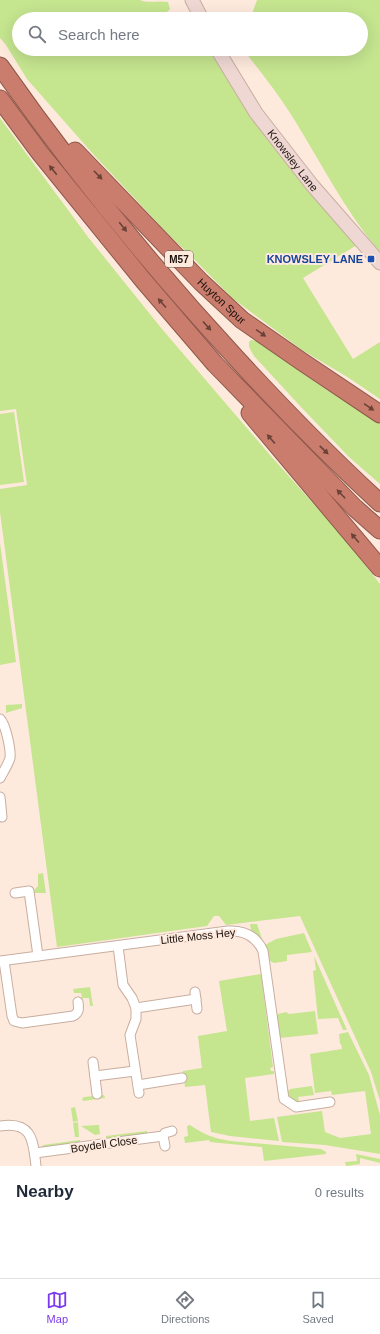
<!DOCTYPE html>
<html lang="en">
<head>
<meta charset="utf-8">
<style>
  body { margin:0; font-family:Helvetica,sans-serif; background:#f6f6f7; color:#1f2937 }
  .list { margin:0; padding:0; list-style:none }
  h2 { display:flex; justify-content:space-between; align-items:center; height:52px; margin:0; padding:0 16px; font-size:17px }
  h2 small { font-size:13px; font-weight:400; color:#747a83 }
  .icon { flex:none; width:22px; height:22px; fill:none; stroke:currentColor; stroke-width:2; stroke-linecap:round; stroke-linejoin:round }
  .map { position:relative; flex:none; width:380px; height:1166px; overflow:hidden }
  .search { position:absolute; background:#fff; box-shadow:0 4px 16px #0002; left:12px; right:12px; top:12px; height:44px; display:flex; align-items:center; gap:10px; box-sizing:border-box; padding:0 14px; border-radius:22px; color:#747a83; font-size:15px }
  .sheet { height:112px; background:#fff }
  nav { display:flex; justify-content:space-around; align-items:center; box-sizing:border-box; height:56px; border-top:1px solid #e0e1e3; background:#fff; font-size:11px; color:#747a83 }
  nav a { display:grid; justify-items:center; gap:2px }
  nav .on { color:#7c3aed }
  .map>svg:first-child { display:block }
  .green { fill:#c5e58f }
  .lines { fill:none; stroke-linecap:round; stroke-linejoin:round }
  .minor-casing { stroke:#c8aea0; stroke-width:11 }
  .secondary-casing { stroke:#c8aea0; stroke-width:15 }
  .motorway-casing { stroke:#8d584b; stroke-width:19 }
  .minor { stroke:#fff; stroke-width:9 }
  .secondary { stroke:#efd8d3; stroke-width:13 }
  .motorway { stroke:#ca7d6d; stroke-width:17 }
  .oneway { fill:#6a4238 }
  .transit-dot { fill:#1a4fb4; stroke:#fee9dd; stroke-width:1.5 }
  .labels { text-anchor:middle; stroke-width:4; stroke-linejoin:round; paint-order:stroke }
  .shield { fill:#fee9dd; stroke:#5f524b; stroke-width:1 }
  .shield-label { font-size:10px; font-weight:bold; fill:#1b120d }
  .street-label { font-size:11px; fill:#1b120d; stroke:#fee9dd }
  .transit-label { font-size:11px; font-weight:bold; fill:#164399; stroke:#fee9dd; text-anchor:end }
</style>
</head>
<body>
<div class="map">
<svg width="380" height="1166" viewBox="0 0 380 1166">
  <rect width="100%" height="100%" fill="#fee9dd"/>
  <g class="green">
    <path d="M0 0H140C149 4 158 0 168 2L170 9 167 12 164 19H19V49H200L211 52 237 93 357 245 303 278 353 359 380 342V399L349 378 302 350 232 298 191 256 169 235 93 154 27 79 6 45 0 38Z"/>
    <path d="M257 0H380V252C344 210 320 160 290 113 276 91 259 70 243 49H361V19H250Z"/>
    <polygon points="0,118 88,237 162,329 270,455 344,538 380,584 380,1101 371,1072 300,916 226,925 219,916 214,916 207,926 57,947 0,512 0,489 27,485 16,409 0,411"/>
    <polygon points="251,340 258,341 327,390 365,413 380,424 380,484 349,457 301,407 254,356 249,347 249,342"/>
    <polygon points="14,412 24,482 0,485 0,414"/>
    <polygon points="0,543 16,662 0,665"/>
    <polygon points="22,704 22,708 6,713 6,705"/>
    <polygon points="43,873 46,893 34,893 34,890 38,886 38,874"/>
    <polygon points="250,924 257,924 262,939 251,930"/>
    <polygon points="304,933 312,952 287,955 287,961 274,963 270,961 265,945 276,939"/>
    <polygon points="314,956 347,1030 343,1030 338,1018 318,1019 313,971 316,970"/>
    <polygon points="261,974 273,1067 270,1068 271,1071 274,1071 274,1074 245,1078 250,1121 274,1118 279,1141 230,1136 211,1132 205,1085 185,1087 183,1071 202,1068 198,1036 227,1031 219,981"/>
    <polygon points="90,987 93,1006 90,1006 89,998 82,998 81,993 74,993 73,989"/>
    <polygon points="315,1011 318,1034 280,1038 277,1016 278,1014 286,1012 289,1014"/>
    <polygon points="348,1032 369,1075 380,1115 380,1154 325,1145 282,1142 277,1117 322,1111 325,1132 340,1138 371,1134 365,1091 332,1095 331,1091 315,1093 310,1054 342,1049 341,1044 340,1044 339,1034"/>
    <path d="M312 1086 314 1095 298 1097 299 1101 297 1103C292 1099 288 1098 287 1092L290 1089Z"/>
    <polygon points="104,1095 105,1098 83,1101 82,1099 84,1097"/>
    <polygon points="75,1107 78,1121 73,1122 71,1108"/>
    <polygon points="78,1122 79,1137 75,1137 73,1123"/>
    <polygon points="99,1125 100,1134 95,1135 81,1126"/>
    <path d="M190 1125C205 1135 213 1138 230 1141L321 1149 326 1152V1154L264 1161 262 1147 210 1142 209 1140 185 1143 184 1137 188 1136 187 1126Z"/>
    <polygon points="147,1131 147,1134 106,1140 106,1136"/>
    <polygon points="80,1140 80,1143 42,1147 43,1145"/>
    <polygon points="356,1154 380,1159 380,1163 360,1158 360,1164 346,1166 345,1162 357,1161"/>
  </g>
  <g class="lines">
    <g class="minor-casing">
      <g id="minor">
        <path d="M0 719C6 725 11 750 10 758 8 765 3 772 0 778"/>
        <polyline points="0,797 2,817"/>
        <polyline points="15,893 29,891 38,956"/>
        <polyline points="118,946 123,985 132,998 136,1008 136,1019 130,1035 139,1093"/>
        <path d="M0 961 228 931C244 930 256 936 263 951L284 1099 296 1107 330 1102"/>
        <path d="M4 961 12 1016 14 1021 22 1023 73 1016C79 1013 79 1009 78 1002"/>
        <polyline points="195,992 197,1009"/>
        <polyline points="136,1008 196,999"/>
        <polyline points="93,1062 97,1094"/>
        <polyline points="95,1076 135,1071"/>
        <polyline points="138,1085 182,1078"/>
        <path d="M0 1126C33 1121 33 1141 36 1166"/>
        <polyline points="163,1136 165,1146"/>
        <polyline points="35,1153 163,1136 165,1133 172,1131"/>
      </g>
    </g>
    <g class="secondary-casing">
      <g id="secondary">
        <polyline points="192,0 202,19"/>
        <path id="s1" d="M217 49 256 113 312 185 380 263"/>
      </g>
    </g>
    <g class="motorway-casing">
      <g id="motorway">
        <path d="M0 66C72 169 152 267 237 359 283 409 330 457 380 503"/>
        <polyline points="0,99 40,153 143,280 215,364 355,508 380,530"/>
        <path id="s2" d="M75 151 201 282 242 320 301 361 380 414"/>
        <polyline points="250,413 380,568"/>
      </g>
    </g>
    <use href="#minor" class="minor"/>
    <use href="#secondary" class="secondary"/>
    <use href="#motorway" class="motorway"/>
  </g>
  <defs><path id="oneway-solid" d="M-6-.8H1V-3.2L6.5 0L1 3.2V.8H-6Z"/></defs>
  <g class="oneway">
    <use href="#oneway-solid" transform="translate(53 170) rotate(-129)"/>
    <use href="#oneway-solid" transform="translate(98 175) rotate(46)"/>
    <use href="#oneway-solid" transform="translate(123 227) rotate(51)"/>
    <use href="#oneway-solid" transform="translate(162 303) rotate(-131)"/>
    <use href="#oneway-solid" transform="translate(207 326) rotate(48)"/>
    <use href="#oneway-solid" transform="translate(261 333) rotate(35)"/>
    <use href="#oneway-solid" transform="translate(369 407) rotate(34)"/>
    <use href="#oneway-solid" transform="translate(271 439) rotate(-131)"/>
    <use href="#oneway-solid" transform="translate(324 450) rotate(44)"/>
    <use href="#oneway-solid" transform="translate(341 494) rotate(-134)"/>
    <use href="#oneway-solid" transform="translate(355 538) rotate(-130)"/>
  </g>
  <rect class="transit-dot" x="367" y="255" width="8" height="8" rx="2"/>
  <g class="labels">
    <rect class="shield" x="165" y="251" width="28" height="16" rx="3"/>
    <g class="shield-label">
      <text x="179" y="263">M57</text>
    </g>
    <g class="street-label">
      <text dy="4" stroke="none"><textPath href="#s1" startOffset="135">Knowsley Lane</textPath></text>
      <text dy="4" stroke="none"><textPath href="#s2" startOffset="210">Huyton Spur</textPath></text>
      <text transform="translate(198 936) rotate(-6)" y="4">Little Moss Hey</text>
      <text transform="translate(104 1144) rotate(-8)" y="4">Boydell Close</text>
    </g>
    <g class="transit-label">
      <text x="363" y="263">KNOWSLEY LANE</text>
    </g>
  </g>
</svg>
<div class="search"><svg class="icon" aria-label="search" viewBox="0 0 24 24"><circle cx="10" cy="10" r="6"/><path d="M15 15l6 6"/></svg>Search here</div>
</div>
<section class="sheet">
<h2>Nearby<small>0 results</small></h2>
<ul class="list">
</ul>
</section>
<nav>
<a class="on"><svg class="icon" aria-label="map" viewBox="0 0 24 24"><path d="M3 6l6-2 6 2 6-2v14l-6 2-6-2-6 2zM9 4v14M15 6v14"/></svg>Map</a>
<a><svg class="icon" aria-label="directions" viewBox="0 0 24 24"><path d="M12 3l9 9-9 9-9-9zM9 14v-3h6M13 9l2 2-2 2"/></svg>Directions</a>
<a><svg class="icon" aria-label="saved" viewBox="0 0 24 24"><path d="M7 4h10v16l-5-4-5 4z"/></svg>Saved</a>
</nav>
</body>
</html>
